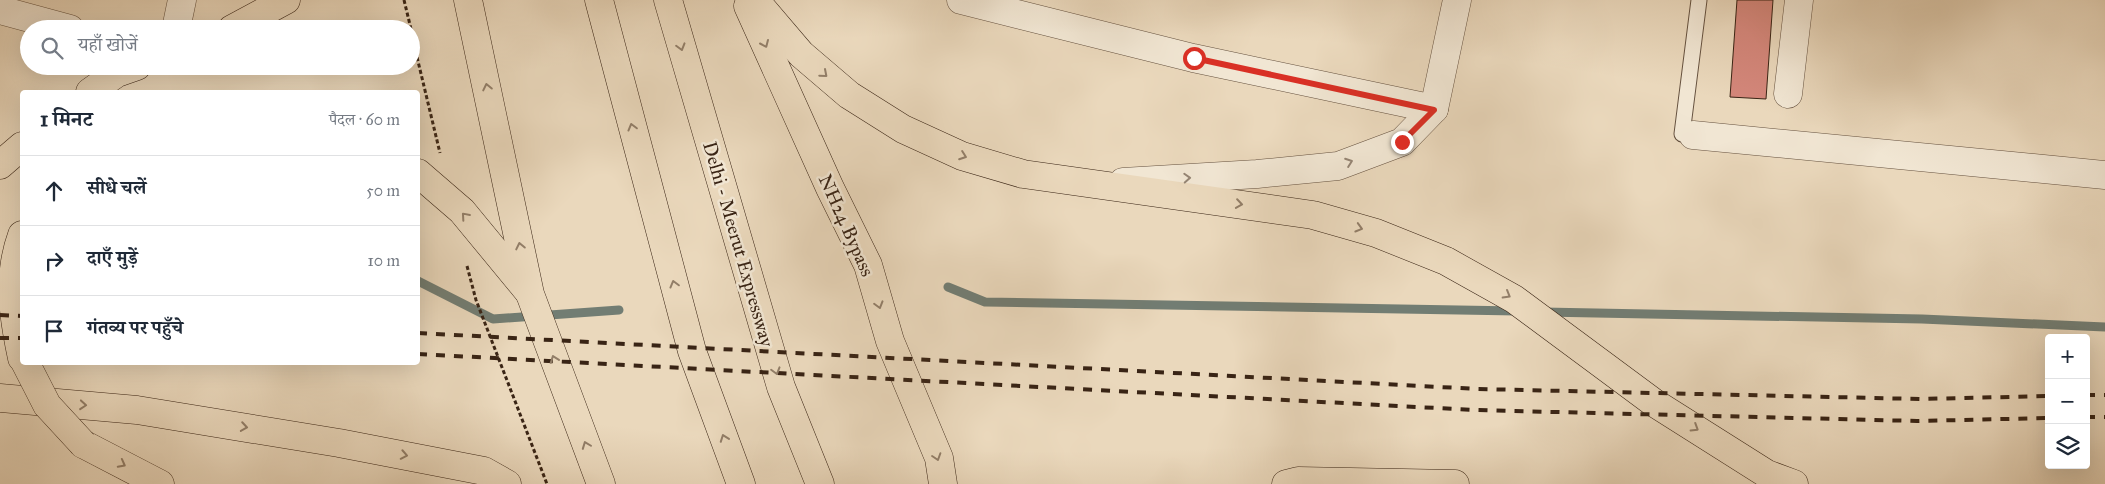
<!DOCTYPE html>
<html lang="hi">
<head>
<meta charset="utf-8">
<style>
  body { margin:0; font-family:"IM FELL Great Primer","Noto Serif Devanagari",serif; background:#f2f2f3; color:#1f2937 }
  .controls { position:absolute; right:15px; bottom:15px; display:grid; overflow:hidden; border-radius:5px; box-shadow:0 5px 20px #0002 }
  .controls button { width:45px; height:45px; display:grid; place-items:center; padding:0; border:0; border-bottom:1px solid #e0e1e3; background:#fff; color:#1f2937; font:25px sans-serif }
  .stop { position:absolute; width:15px; height:15px; margin:-11px; border:4px solid #d93025; border-radius:50%; background:#fff }
  .stop.end { background:#d93025; border-color:#fff; box-shadow:0 1px 5px #0008 }
  .list { margin:0; padding:0; list-style:none }
  h2 { display:flex; justify-content:space-between; align-items:center; height:65px; margin:0; padding:0 20px; font-size:21px }
  h2 small { font-size:16px; font-weight:400; color:#747a83 }
  .list li { display:grid; grid-template-columns:32px 1fr auto; gap:15px; align-items:center; box-sizing:border-box; height:70px; padding:0 20px; border-top:1px solid #e0e1e3 }
  .list b { display:block; font-size:19px; white-space:nowrap }
  .list em { font-size:16px; font-style:normal; color:#747a83 }
  .icon { flex:none; width:28px; height:28px; fill:none; stroke:currentColor; stroke-width:2; stroke-linecap:round; stroke-linejoin:round }
  .map { position:relative; flex:none; width:2105px; height:484px; overflow:hidden }
  .search { position:absolute; background:#fff; box-shadow:0 5px 20px #0002; left:20px; top:20px; width:400px; height:55px; display:flex; align-items:center; gap:12px; box-sizing:border-box; padding:0 18px; border-radius:28px; color:#747a83; font-size:19px }
  .panel { position:absolute; background:#fff; box-shadow:0 5px 20px #0002; left:20px; top:90px; width:400px; height:275px; border-radius:5px }
  .map>svg:first-child { display:block }
  .lines { fill:none; stroke-linecap:round; stroke-linejoin:round }
  .stream { stroke:#727d73; stroke-width:9 }
  .building { fill:#d4877b; stroke:#392415 }
  .service-casing { stroke:#65513f; stroke-width:17 }
  .minor-casing { stroke:#65513f; stroke-width:29 }
  .primary-casing { stroke:#392415; stroke-width:29 }
  .trunk-casing { stroke:#392415; stroke-width:29 }
  .motorway-casing { stroke:#392415; stroke-width:29 }
  .path { stroke:#392415; stroke-width:3; stroke-dasharray:4 2.5; stroke-linecap:butt }
  .service { stroke:#f1e6d3; stroke-width:15 }
  .minor { stroke:#f1e6d3; stroke-width:28 }
  .primary { stroke:#ead8bc; stroke-width:28 }
  .trunk { stroke:#ead8bc; stroke-width:28 }
  .motorway { stroke:#ead8bc; stroke-width:28 }
  .rail { stroke:#392415; stroke-width:4; stroke-dasharray:9 9; stroke-linecap:butt }
  .trunk-bridge-casing { stroke:#392415; stroke-width:29; stroke-linecap:butt }
  .trunk-bridge { stroke:#ead8bc; stroke-width:28 }
  .oneway { stroke:#927e68 }
  .oneway2 { stroke:#958574 }
  .route { stroke:#d93025; stroke-width:6 }
  .labels { text-anchor:middle; stroke-width:5; stroke-linejoin:round; paint-order:stroke }
  .street-label { font-size:19px; fill:#392415; stroke:#f1e6d3 }
</style>
</head>
<body>
<div class="map">
<svg width="2105" height="484" viewBox="0 0 2105 484">
  <rect width="100%" height="100%" fill="#ead8bc"/>
  <filter id="stains"><feTurbulence type="fractalNoise" baseFrequency=".004" numOctaves="4"/><feColorMatrix values="0 0 0 0 .2 0 0 0 0 .09 0 0 0 0 .02 0 0 0 .5 -.17"/></filter>
  <radialGradient id="worn" r=".72"><stop offset=".6" stop-color="#630" stop-opacity="0"/><stop offset="1" stop-color="#630" stop-opacity=".3"/></radialGradient>
  <g class="lines">
    <g class="stream">
      <polyline points="418,281 493,319 619,310"/>
      <polyline points="948,287 985,302 1517,311"/>
      <polyline points="1543,312 1922,319 2105,327"/>
    </g>
  </g>
  <polygon class="building" points="1737,0 1773,0 1766,99 1730,97"/>
  <g class="lines">
    <g class="service-casing">
      <polyline id="service" points="1693,135 1682,134 1699,0"/>
    </g>
    <g class="minor-casing">
      <g id="minor">
        <polyline points="961,0 1193,58 1434,109"/>
        <polyline points="0,10 70,29"/>
        <polyline points="176,29 182,0"/>
        <polyline points="1788,94 1799,0"/>
        <polyline points="1693,135 2105,175"/>
        <polyline points="1123,182 1257,174 1338,166 1402,142 1434,109 1457,0"/>
      </g>
    </g>
    <g class="primary-casing">
      <g id="primary">
        <polyline points="0,398 137,410 339,443 484,471 507,484"/>
        <polyline points="1286,484 1298,481 1455,484"/>
      </g>
    </g>
    <g class="trunk-casing">
      <g id="trunk">
        <polyline points="468,0 530,294 601,484"/>
        <polyline points="755,0 801,54 849,95 903,129 962,156 1023,174 1313,215 1376,233 1446,261 1514,299 1653,402 1767,474 1794,484"/>
        <polyline points="748,6 830,188 868,265 890,341 939,458 943,484"/>
        <polyline points="232,29 286,0"/>
        <polyline points="90,92 117,73 137,66"/>
        <polyline points="0,165 22,146"/>
        <polyline points="418,173 462,211 528,291"/>
        <path d="M22 235C7 276 13 316 22 358"/>
        <polyline points="83,444 160,484"/>
      </g>
    </g>
    <g class="motorway-casing">
      <g id="motorway">
        <polyline points="599,0 692,351 741,484"/>
        <polyline points="668,0 781,387 820,484"/>
      </g>
    </g>
    <g class="path">
      <polyline points="404,0 411,29"/>
      <polyline points="411,32 440,153"/>
      <polyline points="467,266 476,300 547,484"/>
    </g>
    <use href="#service" class="service"/>
    <use href="#minor" class="minor"/>
    <use href="#primary" class="primary"/>
    <use href="#trunk" class="trunk"/>
    <use href="#motorway" class="motorway"/>
    <g class="rail">
      <polyline points="0,315 22,316"/>
      <polyline points="418,333 1478,389 1920,399 2049,396"/>
      <polyline points="0,338 22,338"/>
      <polyline points="418,354 1474,410 1917,421 2049,418"/>
      <polyline points="2086,395 2105,395"/>
      <polyline points="2086,417 2105,417"/>
    </g>
    <g class="trunk-bridge-casing">
      <polyline id="trunk-bridge" points="25,362 47,405 83,444"/>
    </g>
    <use href="#trunk-bridge" class="trunk-bridge"/>
  </g>
  <defs><path id="oneway-chevron" d="M-2-3.5L2.5 0L-2 3.5" fill="none" stroke-width="1.6" stroke-linecap="round" stroke-linejoin="round" transform="scale(1.25)"/></defs>
  <g class="oneway">
    <use href="#oneway-chevron" transform="translate(765 44) rotate(66)"/>
    <use href="#oneway-chevron" transform="translate(681 47) rotate(74)"/>
    <use href="#oneway-chevron" transform="translate(824 74) rotate(41)"/>
    <use href="#oneway-chevron" transform="translate(487 87) rotate(-102)"/>
    <use href="#oneway-chevron" transform="translate(632 127) rotate(-105)"/>
    <use href="#oneway-chevron" transform="translate(963 156) rotate(20)"/>
    <use href="#oneway-chevron" transform="translate(1239 204) rotate(8)"/>
    <use href="#oneway-chevron" transform="translate(465 216) rotate(-131)"/>
    <use href="#oneway-chevron" transform="translate(1359 228) rotate(16)"/>
    <use href="#oneway-chevron" transform="translate(520 246) rotate(-102)"/>
    <use href="#oneway-chevron" transform="translate(674 284) rotate(-105)"/>
    <use href="#oneway-chevron" transform="translate(1507 295) rotate(30)"/>
    <use href="#oneway-chevron" transform="translate(879 305) rotate(74)"/>
    <use href="#oneway-chevron" transform="translate(554 359) rotate(-110)"/>
    <use href="#oneway-chevron" transform="translate(776 371) rotate(74)"/>
    <use href="#oneway-chevron" transform="translate(83 405) rotate(5)"/>
    <use href="#oneway-chevron" transform="translate(244 427) rotate(9)"/>
    <use href="#oneway-chevron" transform="translate(1695 428) rotate(32)"/>
    <use href="#oneway-chevron" transform="translate(724 438) rotate(-110)"/>
    <use href="#oneway-chevron" transform="translate(586 445) rotate(-111)"/>
    <use href="#oneway-chevron" transform="translate(404 455) rotate(11)"/>
    <use href="#oneway-chevron" transform="translate(937 457) rotate(72)"/>
    <use href="#oneway-chevron" transform="translate(122 464) rotate(28)"/>
  </g>
  <g class="oneway2">
    <use href="#oneway-chevron" transform="translate(1349 162) rotate(-20)"/>
    <use href="#oneway-chevron" transform="translate(1187 178) rotate(-3)"/>
  </g>
  <g class="lines">
    <polyline class="route" points="1194,58 1434,110 1402,142"/>
  </g>
  <g class="labels">
    <g class="street-label">
      <text transform="translate(847 225) rotate(66)" y="7">NH24 Bypass</text>
      <text transform="translate(739 244) rotate(74)" y="7">Delhi - Meerut Expressway</text>
    </g>
  </g>
  <rect width="100%" height="100%" filter="url(#stains)"/>
  <rect width="100%" height="100%" fill="url(#worn)"/>
</svg>
<div class="controls">
<button>+</button>
<button>−</button>
<button><svg class="icon" aria-label="layers" viewBox="0 0 24 24"><path d="M12 4l9 5-9 5-9-5zM3 14l9 5 9-5"/></svg></button>
</div>
<div class="stop" style="left:1194px;top:58px"></div>
<div class="stop end" style="left:1402px;top:142px"></div>
<div class="search"><svg class="icon" aria-label="search" viewBox="0 0 24 24"><circle cx="10" cy="10" r="6"/><path d="M15 15l6 6"/></svg>यहाँ खोजें</div>
<section class="panel">
<h2>1 मिनट<small>पैदल · 60 m</small></h2>
<ul class="list">
<li><svg class="icon" aria-label="ahead" viewBox="0 0 24 24"><path d="M12 20V5M6 11l6-6 6 6"/></svg><div><b>सीधे चलें</b></div><em>50 m</em></li>
<li><svg class="icon" aria-label="right" viewBox="0 0 24 24"><path d="M7 20v-9h11M14 6l5 5-5 5"/></svg><div><b>दाएँ मुड़ें</b></div><em>10 m</em></li>
<li><svg class="icon" aria-label="arrive" viewBox="0 0 24 24"><path d="M6 21V4h12l-3 4 3 4H6"/></svg><div><b>गंतव्य पर पहुँचे</b></div></li>
</ul>
</section>
</div>
</body>
</html>
